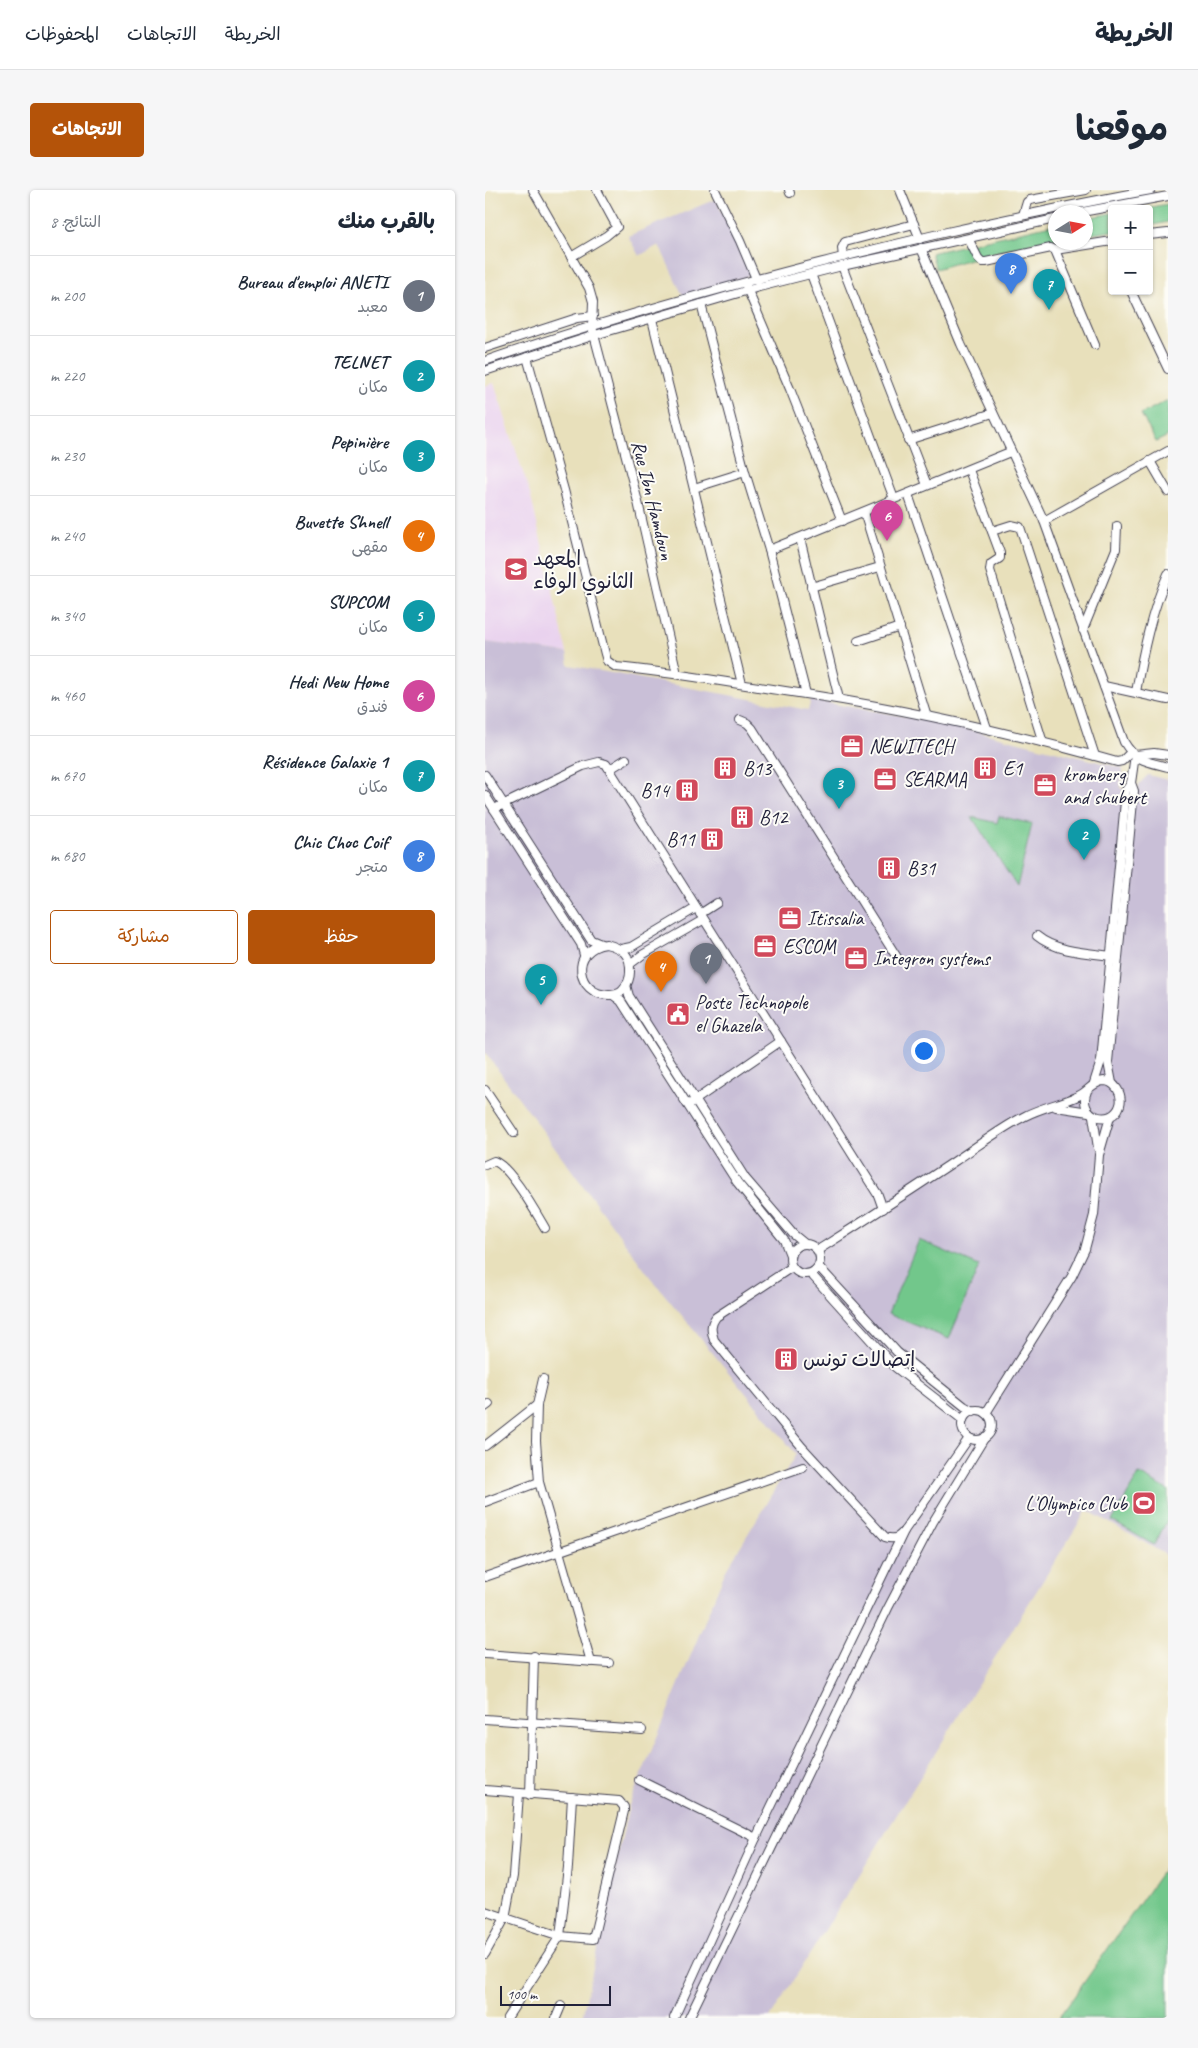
<!DOCTYPE html>
<html lang="ar">
<head>
<meta charset="utf-8">
<style>
  body { margin:0; font-family:Caveat,"Playpen Sans Arabic",sans-serif; background:#f6f6f7; color:#1f2937; direction:rtl }
  .controls { position:absolute; right:15px; top:15px; display:grid; overflow:hidden; border-radius:5px; box-shadow:0 1px 4px #0004 }
  .controls button { width:45px; height:45px; display:grid; place-items:center; padding:0; border:0; border-bottom:1px solid #e0e1e3; background:#fff; color:#1f2937; font:25px sans-serif }
  .compass { position:absolute; left:563px; top:15px; width:45px; height:45px; border-radius:50%; background:#fff; box-shadow:0 1px 4px #0004; rotate:79deg }
  .scale { position:absolute; left:15px; bottom:12px; width:111px; box-sizing:border-box; padding-left:5px; border:2px solid #22223b; border-top:0; font-size:14px; line-height:18px; white-space:nowrap; color:#22223b; -webkit-text-stroke:4px #fdfcf7; paint-order:stroke }
  .you { position:absolute; left:438px; top:860px; width:18px; height:18px; margin:-12px; border:4px solid #fff; border-radius:50%; background:#1a73e8; box-shadow:0 0 0 8px #1a73e833 }
  .badge { display:grid; place-items:center; width:32px; height:32px; border-radius:50%; background:#b45309; color:#fff; font-size:16px; font-weight:700 }
  .pin { position:absolute; translate:-50% -41px; filter:drop-shadow(0 1px 2px #0008) }
  .pin::after { content:''; position:absolute; top:26px; width:18px; height:15px; background:inherit; clip-path:polygon(0 0,100% 0,50% 100%) }
  .list { margin:0; padding:0; list-style:none }
  h2 { display:flex; justify-content:space-between; align-items:center; height:65px; margin:0; padding:0 20px; font-size:21px }
  h2 small { font-size:16px; font-weight:400; color:#747a83 }
  .list li { display:grid; grid-template-columns:32px 1fr auto; gap:15px; align-items:center; box-sizing:border-box; height:80px; padding:0 20px; border-top:1px solid #e0e1e3 }
  .list b { display:block; font-size:19px; white-space:nowrap }
  .list p { margin:0; font-size:16px; white-space:nowrap; color:#747a83 }
  .list em { font-size:16px; font-style:normal; color:#747a83 }
  .actions { display:flex; gap:10px; padding:15px 20px }
  .actions a { flex:1; padding:11px 0; border:1px solid #b45309; border-radius:5px; text-align:center; font-size:18px; color:#b45309 }
  .actions .main { background:#b45309; color:#fff }
  .map { position:relative; flex:none; width:683px; height:1828px; overflow:hidden; direction:ltr; border-radius:5px }
  header { display:flex; align-items:center; gap:30px; box-sizing:border-box; height:70px; padding:0 25px; background:#fff; border-bottom:1px solid #e0e1e3 }
  header strong { font-size:24px }
  nav { display:flex; gap:28px; margin-inline-start:auto; font-size:18px }
  .intro { display:flex; align-items:center; justify-content:space-between; box-sizing:border-box; height:120px; padding:0 30px }
  h1 { margin:0; font-size:35px }
  .button { padding:12px 22px; border-radius:5px; background:#b45309; color:#fff; font-size:18px; font-weight:700 }
  main { display:flex; gap:30px; padding:0 30px }
  aside { flex:1; background:#fff; border-radius:5px; box-shadow:0 1px 4px #0004 }
  .map>svg:first-child { display:block }
  .built { fill:#e9d2ee }
  .industrial { fill:#c9bfd7 }
  .green { fill:#72c78b; stroke:#4a7463 }
  .lines { fill:none; stroke-linecap:round; stroke-linejoin:round }
  .minor-casing { stroke:#403e4e; stroke-width:10 }
  .minor { stroke:#fff; stroke-width:8 }
  .labels { text-anchor:middle; stroke-width:4; stroke-linejoin:round; paint-order:stroke }
  .street-label { font-size:20px; fill:#22223b; stroke:#fdfcf7 }
  .poi-label { font-size:20px; fill:#22223b; stroke:#fdfcf7; text-anchor:start }
</style>
</head>
<body>
<header>
<strong>الخريطة</strong>
<nav><a>الخريطة</a><a>الاتجاهات</a><a>المحفوظات</a></nav>
</header>
<div class="intro"><h1>موقعنا</h1><a class="button">الاتجاهات</a></div>
<main>
<div class="map">
<svg width="683" height="1828" viewBox="0 0 683 1828">
  <rect width="100%" height="100%" fill="#fdfcf7"/>
  <filter id="ink" filterUnits="userSpaceOnUse"><feTurbulence type="fractalNoise" baseFrequency=".02" numOctaves="2"/><feDisplacementMap in="SourceGraphic" scale="10" xChannelSelector="R" yChannelSelector="G"/><feConvolveMatrix kernelMatrix="1 2 1 2 8 2 1 2 1" color-interpolation-filters="sRGB"/></filter>
  <filter id="wash" filterUnits="userSpaceOnUse"><feTurbulence type="fractalNoise" baseFrequency=".0096" numOctaves="4" result="noise"/><feDisplacementMap in="SourceGraphic" scale="20" xChannelSelector="R" yChannelSelector="G"/><feGaussianBlur stdDeviation="1.12" result="paint"/><feColorMatrix in="noise" values="0 0 0 0 0 0 0 0 0 0 0 0 0 0 0 0 0 1.4 0 .05"/><feComposite in="paint" operator="in"/></filter>
  <g filter="url(#wash)">
    <rect width="100%" height="100%" fill="#e8e0bb"/>
    <polygon class="built" points="9,193 46,307 82,463 0,452 0,196"/>
    <g class="industrial">
      <polygon points="231,9 267,85 198,106 174,55 154,66 143,46"/>
      <polygon points="0,452 82,463 84,475 323,520 326,510 454,532 638,578 635,598 653,602 654,594 663,585 683,590 683,1366 602,1320 285,1828 97,1828 144,1615 240,1382 311,1264 165,1087 0,862"/>
    </g>
    <g class="green">
      <polygon points="683,14 683,32 664,36 664,19 654,19"/>
      <polygon points="627,23 627,41 601,45 601,28"/>
      <polygon points="570,34 570,50 565,51 565,49 496,66 451,79 446,63"/>
      <polygon points="683,210 683,246 671,252 656,224"/>
      <polygon points="514,626 547,634 532,697 487,627 512,633"/>
      <polygon points="434,1050 494,1076 464,1149 403,1124"/>
      <polygon points="654,1284 683,1300 683,1329 669,1355 627,1331"/>
      <polygon points="683,1673 683,1828 574,1828"/>
    </g>
  </g>
  <g filter="url(#ink)">
    <g class="lines">
      <g class="minor-casing">
        <g id="minor">
          <polyline points="48,0 104,98 108,112 107,137 153,312 192,484"/>
          <polyline points="230,0 255,51 272,91"/>
          <polyline points="304,0 305,3"/>
          <polyline points="415,0 435,49"/>
          <polyline points="597,22 683,6"/>
          <polyline points="538,25 542,12 545,10 601,0"/>
          <polyline points="664,45 683,43"/>
          <polyline points="485,52 493,68 497,72 501,72 566,58 570,60 627,51"/>
          <path d="M436 58 476 154 559 331 639 552C650 571 663 572 683 577"/>
          <polyline points="570,60 610,155"/>
          <polyline points="86,67 121,46 132,37 112,0"/>
          <polyline points="358,67 357,58 360,52 429,34"/>
          <polyline points="357,76 442,295"/>
          <polyline points="326,84 409,309"/>
          <polyline points="261,96 305,199 357,331"/>
          <polyline points="646,101 683,179"/>
          <polyline points="216,114 260,282 284,360 321,504"/>
          <polyline points="167,129 257,494"/>
          <polyline points="0,158 92,128 108,126"/>
          <path d="M42 167 79 300 120 464 122 471 131 477C188 482 243 493 300 501 412 517 523 542 632 572L637 571 645 563"/>
          <path d="M0 171C152 119 306 78 462 42 530 27 598 12 666 0"/>
          <polyline points="0,181 110,145 274,97 357,76 570,29"/>
          <polyline points="423,250 508,223"/>
          <polyline points="665,271 683,302"/>
          <polyline points="484,280 515,363 515,368 506,374 505,380 558,553"/>
          <polyline points="209,298 260,282"/>
          <polyline points="423,304 502,538"/>
          <polyline points="379,322 441,524"/>
          <polyline points="559,331 683,261"/>
          <polyline points="507,341 526,335 535,337 610,566"/>
          <polyline points="315,348 354,509"/>
          <polyline points="284,360 525,262"/>
          <polyline points="326,397 395,377"/>
          <polyline points="598,440 631,359 632,336"/>
          <polyline points="373,451 415,437"/>
          <polyline points="619,496 683,510"/>
          <path d="M651 502C658 462 666 422 683 384"/>
          <polyline points="255,530 262,533 267,538 413,769"/>
          <polyline points="650,565 669,563 683,565"/>
          <polyline points="125,579 141,569"/>
          <polyline points="0,585 106,750 116,754"/>
          <polyline points="0,605 96,754 99,765"/>
          <polyline points="9,619 98,576 114,572 121,574 393,1005 398,1019"/>
          <polyline points="215,724 232,713"/>
          <path d="M552 746C571 762 604 763 628 766"/>
          <path d="M121 754C137 758 146 764 145 782 145 789 142 795 138 800 135 804 128 805 124 805 91 805 84 759 121 754Z"/>
          <polyline points="136,759 146,757 211,718"/>
          <polyline points="145,774 157,765 218,730"/>
          <polyline points="141,795 144,806 260,988 308,1044 319,1053"/>
          <polyline points="128,805 136,811 252,992 299,1050 305,1065"/>
          <polyline points="609,893 616,871 641,600 646,593 650,565"/>
          <polyline points="627,893 623,872 649,601 646,593"/>
          <polyline points="0,900 29,943"/>
          <polyline points="206,913 296,851"/>
          <polyline points="571,917 604,922"/>
          <polyline points="608,926 613,958"/>
          <path d="M0 975 9 971C25 976 51 1023 60 1038"/>
          <circle cx="320" cy="1069" r="15"/>
          <path d="M333 1060C379 1031 425 1001 470 971 493 956 516 938 540 926 557 917 576 914 593 906 603 902 607 892 619 891 630 891 638 904 635 915 628 938 591 927 602 901"/>
          <path d="M307 1077 231 1127C225 1135 226 1140 229 1150L317 1257 400 1347C409 1350 413 1348 419 1341L484 1248"/>
          <polyline points="334,1077 412,1162 479,1216 488,1221"/>
          <polyline points="326,1084 410,1177 478,1230"/>
          <polyline points="58,1189 52,1215 51,1251 54,1292 106,1472"/>
          <polyline points="0,1217 4,1214"/>
          <circle cx="492" cy="1235" r="15"/>
          <polyline points="501,1223 587,1086 600,1059 609,1025 614,965 625,927"/>
          <polyline points="0,1256 52,1215"/>
          <polyline points="0,1312 54,1292"/>
          <polyline points="0,1387 318,1277"/>
          <polyline points="0,1464 124,1473"/>
          <polyline points="0,1529 157,1540"/>
          <polyline points="154,1590 271,1648"/>
          <polyline points="0,1600 134,1611 139,1617 139,1621 108,1749 75,1746 0,1721"/>
          <polyline points="45,1605 49,1466"/>
          <polyline points="0,1764 20,1728 28,1686 34,1604"/>
          <polyline points="22,1828 75,1746 83,1677 87,1607"/>
          <polyline points="71,1828 76,1816"/>
          <polyline points="189,1828 271,1648 419,1341"/>
          <polyline points="204,1828 403,1418 448,1332 500,1247"/>
        </g>
      </g>
      <use href="#minor" class="minor"/>
    </g>
  </g>
  <defs>
    <g id="school-square" transform="scale(1.25)"><rect x="-9" y="-9" width="18" height="18" rx="4" fill="#d1495b" stroke="#fdfcf7"/><path d="M0-5L7-2L0 1L-7-2ZM-4 1L0 2.5L4 1V4Q0 6-4 4Z" fill="#fff"/></g>
    <g id="office-square" transform="scale(1.25)"><rect x="-9" y="-9" width="18" height="18" rx="4" fill="#d1495b" stroke="#fdfcf7"/><path d="M-6-3h4V-5.5h4V-3h4V5H-6ZM-1-4.5V-3h2v-1.5ZM-6 0V1H6V0Z" fill="#fff"/></g>
    <g id="building-square" transform="scale(1.25)"><rect x="-9" y="-9" width="18" height="18" rx="4" fill="#d1495b" stroke="#fdfcf7"/><path d="M-4-6H4V6H1V3H-1V6H-4ZM-2.5-4.3h1.7v1.8h-1.7ZM.8-4.3h1.7v1.8H.8ZM-2.5-1h1.7V.8h-1.7ZM.8-1h1.7V.8H.8Z" fill="#fff"/></g>
    <g id="civic-square" transform="scale(1.25)"><rect x="-9" y="-9" width="18" height="18" rx="4" fill="#d1495b" stroke="#fdfcf7"/><path d="M-.6-6.5H3V-4.5H.6V-3L4-1V1h2V6H-6V1h2V-1L-.6-3ZM-1.2 2.5V6h2.4V2.5Z" fill="#fff"/></g>
    <g id="stadium-square" transform="scale(1.25)"><rect x="-9" y="-9" width="18" height="18" rx="4" fill="#d1495b" stroke="#fdfcf7"/><path d="M0-5a6.5 5 0 1 0 0 10a6.5 5 0 1 0 0-10ZM-3.5-1.8h7v3.6h-7Z" fill="#fff"/></g>
  </defs>
  <g fill-rule="evenodd">
    <use href="#school-square" x="31" y="379"/>
    <use href="#office-square" x="367" y="556"/>
    <use href="#building-square" x="240" y="578"/>
    <use href="#building-square" x="500" y="578"/>
    <use href="#office-square" x="400" y="589"/>
    <use href="#office-square" x="560" y="595"/>
    <use href="#building-square" x="202" y="600"/>
    <use href="#building-square" x="257" y="627"/>
    <use href="#building-square" x="227" y="649"/>
    <use href="#building-square" x="404" y="678"/>
    <use href="#office-square" x="305" y="728"/>
    <use href="#office-square" x="280" y="756"/>
    <use href="#office-square" x="371" y="768"/>
    <use href="#civic-square" x="193" y="824"/>
    <use href="#building-square" x="301" y="1169"/>
    <use href="#stadium-square" x="659" y="1313"/>
  </g>
  <g class="labels">
    <g class="street-label">
      <text transform="translate(168 310) rotate(76)" y="7">Rue Ibn Hamdoun</text>
    </g>
    <g class="poi-label">
      <text x="48" y="375">المعهد<tspan x="48" dy="23">الثانوي الوفاء</tspan></text>
      <text x="384" y="563">NEWITECH</text>
      <text x="258" y="585">B13</text>
      <text x="518" y="585">E1</text>
      <text x="578" y="591">kromberg<tspan x="578" dy="23">and shubert</tspan></text>
      <text x="418" y="596">SEARMA</text>
      <text x="184" y="607" text-anchor="end">B14</text>
      <text x="274" y="634">B12</text>
      <text x="210" y="656" text-anchor="end">B11</text>
      <text x="422" y="685">B31</text>
      <text x="322" y="735">Itissalia</text>
      <text x="298" y="763">ESCOM</text>
      <text x="388" y="775">Integron systems</text>
      <text x="210" y="819">Poste Technopole<tspan x="210" dy="23">el Ghazela</tspan></text>
      <text x="318" y="1176">إتصالات تونس</text>
      <text x="642" y="1320" text-anchor="end">L'Olympico Club</text>
    </g>
  </g>
</svg>
<div class="controls">
<button>+</button>
<button>−</button>
</div>
<svg class="compass" viewBox="-18 -18 36 36"><path d="M0-13l5 13h-10z" fill="#e53935"/><path d="M0 13l5-13h-10z" fill="#747a83"/></svg>
<div class="scale">100 m</div>
<div class="you"></div>
<div class="pin badge" style="left:221px;top:794px;background:#6b7280">1</div>
<div class="pin badge" style="left:599px;top:670px;background:#0f9aa8">2</div>
<div class="pin badge" style="left:354px;top:619px;background:#0f9aa8">3</div>
<div class="pin badge" style="left:176px;top:802px;background:#e8710a">4</div>
<div class="pin badge" style="left:56px;top:815px;background:#0f9aa8">5</div>
<div class="pin badge" style="left:402px;top:351px;background:#d1479c">6</div>
<div class="pin badge" style="left:564px;top:120px;background:#0f9aa8">7</div>
<div class="pin badge" style="left:526px;top:104px;background:#3f7fe0">8</div>
</div>
<aside>
<h2>بالقرب منك<small>النتائج: 8</small></h2>
<ul class="list">
<li><span class="badge" style="background:#6b7280">1</span><div><b>Bureau d'emploi ANETI</b><p>معبد</p></div><em>200 m</em></li>
<li><span class="badge" style="background:#0f9aa8">2</span><div><b>TELNET</b><p>مكان</p></div><em>220 m</em></li>
<li><span class="badge" style="background:#0f9aa8">3</span><div><b>Pepinière</b><p>مكان</p></div><em>230 m</em></li>
<li><span class="badge" style="background:#e8710a">4</span><div><b>Buvette Shnell</b><p>مقهى</p></div><em>240 m</em></li>
<li><span class="badge" style="background:#0f9aa8">5</span><div><b>SUPCOM</b><p>مكان</p></div><em>340 m</em></li>
<li><span class="badge" style="background:#d1479c">6</span><div><b>Hedi New Home</b><p>فندق</p></div><em>460 m</em></li>
<li><span class="badge" style="background:#0f9aa8">7</span><div><b>Résidence Galaxie 1</b><p>مكان</p></div><em>670 m</em></li>
<li><span class="badge" style="background:#3f7fe0">8</span><div><b>Chic Choc Coif</b><p>متجر</p></div><em>680 m</em></li>
</ul>
<div class="actions"><a class="main">حفظ</a><a>مشاركة</a></div>
</aside>
</main>
</body>
</html>
